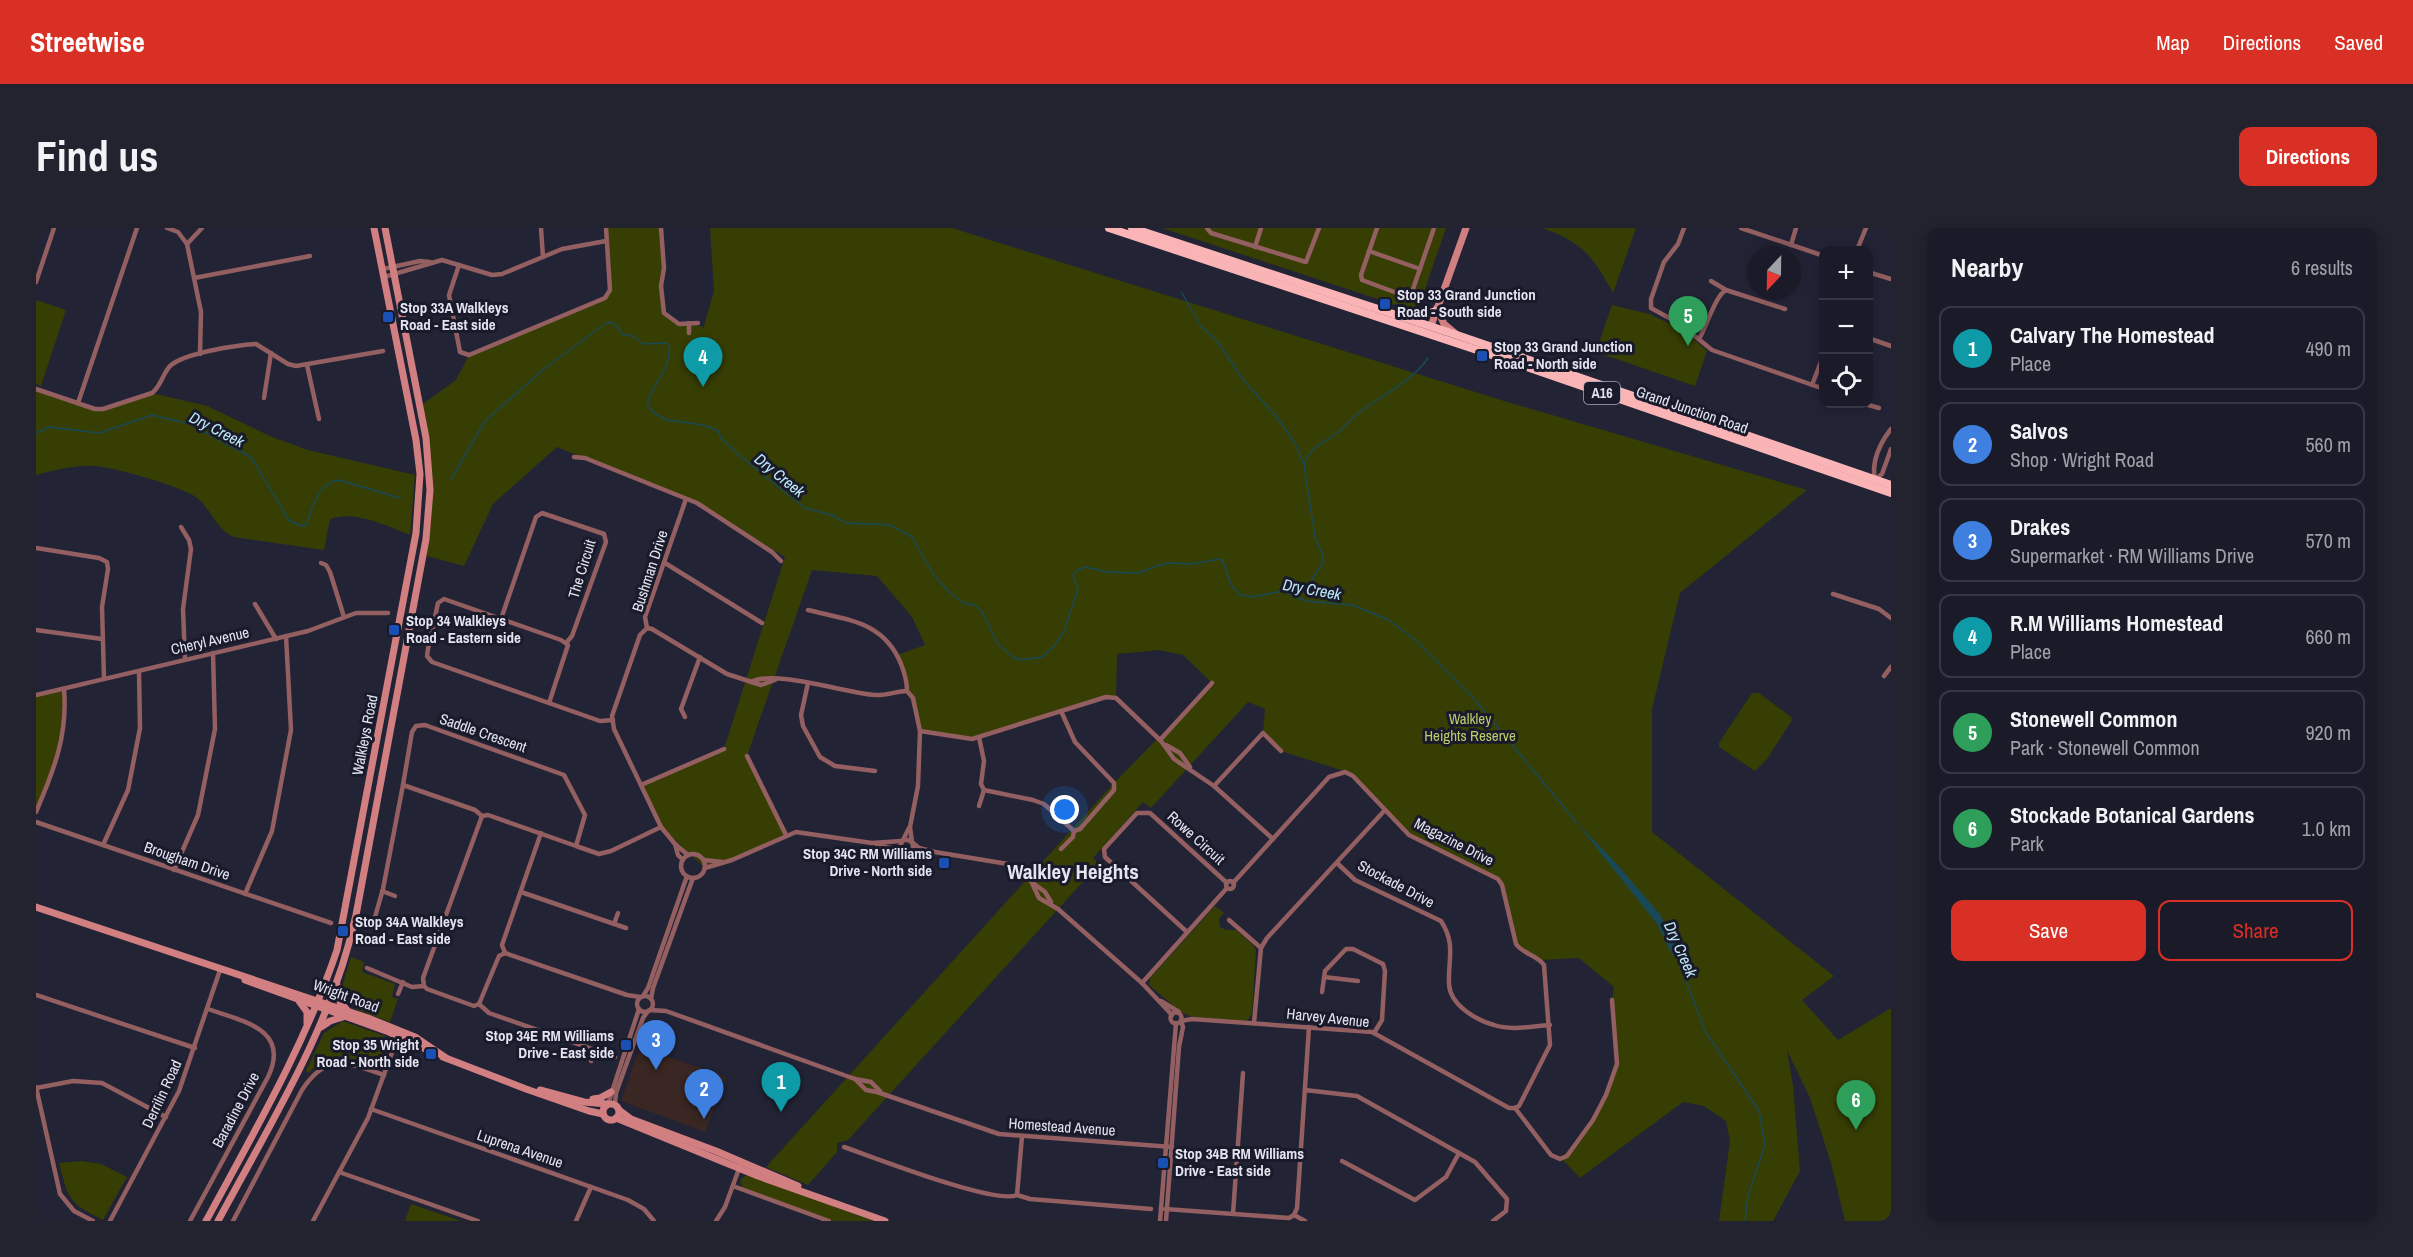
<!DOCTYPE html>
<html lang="en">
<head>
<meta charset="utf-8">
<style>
  body { margin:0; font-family:"Archivo Narrow",sans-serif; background:#232330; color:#f1f3f6 }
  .controls { position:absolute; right:18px; top:18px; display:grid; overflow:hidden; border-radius:12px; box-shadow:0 3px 15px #0003 }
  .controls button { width:54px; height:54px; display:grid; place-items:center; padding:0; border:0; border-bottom:2px solid #383845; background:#1a1a28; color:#f1f3f6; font:30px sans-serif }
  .compass { position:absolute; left:1711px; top:18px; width:54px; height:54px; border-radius:50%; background:#1a1a28; box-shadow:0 3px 15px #0003; rotate:202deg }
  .you { position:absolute; left:1029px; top:582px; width:21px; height:21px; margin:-15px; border:4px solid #fff; border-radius:50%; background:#1a73e8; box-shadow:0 0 0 9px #1a73e833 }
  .badge { display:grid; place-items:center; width:39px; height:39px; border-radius:50%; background:#d93025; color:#fff; font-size:20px; font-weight:700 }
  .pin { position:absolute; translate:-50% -50px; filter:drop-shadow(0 2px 3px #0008) }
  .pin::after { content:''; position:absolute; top:32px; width:21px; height:18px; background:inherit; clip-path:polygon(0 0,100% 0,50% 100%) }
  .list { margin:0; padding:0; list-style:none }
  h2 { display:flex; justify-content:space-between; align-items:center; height:78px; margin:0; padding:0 24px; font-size:26px }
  h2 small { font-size:20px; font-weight:400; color:#9fa1a8 }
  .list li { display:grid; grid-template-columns:39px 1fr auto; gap:18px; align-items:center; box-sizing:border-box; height:84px; margin:0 12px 12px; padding:0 12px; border:2px solid #383845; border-radius:12px }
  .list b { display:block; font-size:22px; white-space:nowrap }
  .list p { margin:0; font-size:20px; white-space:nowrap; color:#9fa1a8 }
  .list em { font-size:20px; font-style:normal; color:#9fa1a8 }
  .actions { display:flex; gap:12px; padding:18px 24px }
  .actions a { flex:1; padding:14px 0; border:2px solid #d93025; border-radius:12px; text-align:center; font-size:21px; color:#d93025 }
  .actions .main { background:#d93025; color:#fff }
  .icon { flex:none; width:33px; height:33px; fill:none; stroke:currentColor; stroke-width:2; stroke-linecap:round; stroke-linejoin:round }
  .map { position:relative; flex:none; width:1855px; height:993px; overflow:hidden; border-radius:12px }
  header { display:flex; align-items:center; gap:36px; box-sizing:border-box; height:84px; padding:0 30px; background:#d93025; color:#fff }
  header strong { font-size:28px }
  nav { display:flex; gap:33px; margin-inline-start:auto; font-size:21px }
  .intro { display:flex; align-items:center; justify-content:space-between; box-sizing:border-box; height:144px; padding:0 36px }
  h1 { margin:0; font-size:42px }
  .button { padding:15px 27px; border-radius:12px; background:#d93025; color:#fff; font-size:21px; font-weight:700 }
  main { display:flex; gap:36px; padding:0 36px }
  aside { flex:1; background:#1a1a28; border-radius:12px; box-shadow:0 3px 15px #0003 }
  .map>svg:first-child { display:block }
  .commercial { fill:#3a2723 }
  .green { fill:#373e04 }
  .water { fill:#194856 }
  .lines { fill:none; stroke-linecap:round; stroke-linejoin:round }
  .stream { stroke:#194856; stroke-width:1.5 }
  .minor { stroke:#935f61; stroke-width:4.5 }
  .secondary { stroke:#d27f82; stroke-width:7 }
  .trunk { stroke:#fab4b6; stroke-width:8 }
  .transit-dot { fill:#1a4fb4; stroke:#191a2a; stroke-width:2 }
  .labels { text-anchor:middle; stroke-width:6; stroke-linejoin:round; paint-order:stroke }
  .shield { fill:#191a2a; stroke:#a6a7b5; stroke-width:1.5 }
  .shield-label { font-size:14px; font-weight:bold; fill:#e3e4f0 }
  .poi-label { font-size:15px; font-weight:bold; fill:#e3e4f0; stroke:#191a2a; text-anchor:start }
  .street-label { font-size:15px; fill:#e3e4f0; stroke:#191a2a }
  .park-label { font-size:15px; fill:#bccb6b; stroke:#191a2a }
  .water-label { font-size:16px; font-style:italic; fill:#bfe9f9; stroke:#191a2a }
  .district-label { font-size:21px; font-weight:bold; fill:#e3e4f0; stroke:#191a2a }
</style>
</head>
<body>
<header>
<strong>Streetwise</strong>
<nav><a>Map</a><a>Directions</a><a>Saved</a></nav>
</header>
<div class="intro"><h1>Find us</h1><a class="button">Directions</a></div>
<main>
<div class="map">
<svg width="1855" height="993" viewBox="0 0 1855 993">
  <rect width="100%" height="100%" fill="#222335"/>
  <polygon class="commercial" points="604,819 690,849 669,904 585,873"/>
  <g class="green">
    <polygon points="570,0 624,0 628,40 625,58 628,85 643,96 666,98 667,101 678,63 674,0 916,0 1468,173 1771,262 1644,365 1616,481 1616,604 1798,748 1766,772 1802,812 1855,780 1855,993 1809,993 1795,935 1774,870 1751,822 1757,858 1764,943 1737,993 1683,993 1694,913 1690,893 1668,878 1647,874 1544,950 1525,930 1544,909 1567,873 1582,824 1576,772 1578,759 1543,730 1505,732 1481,719 1464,653 1373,607 1311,544 1245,523 1227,505 1229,481 1212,474 1115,580 1107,574 1057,630 1063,636 812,912 801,915 801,924 772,957 730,939 1078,555 1176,455 1147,427 1123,422 1081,426 1080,470 1070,469 936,511 884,503 861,427 889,417 876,389 841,348 776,342 711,528 752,605 692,633 669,640 625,599 605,557 688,521 749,329 660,274 521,219 457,276 428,338 387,327 394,253 384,178 420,152 433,127 569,70 574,61"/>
    <polygon points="1126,0 1410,0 1381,84"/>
    <path d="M1507 0H1600L1577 65C1557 28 1547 15 1507 0Z"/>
    <polygon points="0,72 30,82 5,158 0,156"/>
    <polygon points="1576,77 1613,86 1647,102 1671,123 1659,158 1560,124"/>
    <path d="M0 161 62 181 116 165 171 178 236 209 272 222 379 247 374 307C350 298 320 282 294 291L288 322 198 309C180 302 175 280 160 269 146 259 78 239 59 238 40 237 19 242 0 247Z"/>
    <path d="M28 461C32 507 17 542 0 584V467Z"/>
    <polygon points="1716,465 1723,465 1755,489 1756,492 1731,531 1719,543 1683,519 1683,515"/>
    <polygon points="1179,678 1188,685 1183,690 1184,699 1190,702 1200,702 1217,717 1220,722 1216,786 1211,793 1157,789 1146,785 1113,757 1114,750"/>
    <polygon points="315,729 328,734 326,744 359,756 356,769 362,771 354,794 322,782 310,774 306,759"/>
    <path d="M307 793 357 811 346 840C322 832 292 819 273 845L270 843 288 805Z"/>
    <path d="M45 933 65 936 91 949 67 992C32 974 33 973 23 935Z"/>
    <polygon points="713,946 837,993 798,993 707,960 704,954 706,950"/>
    <polygon points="375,976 425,993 369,993"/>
  </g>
  <path class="water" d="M1540 594 1579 634 1624 686C1629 699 1645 709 1644 724L1636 727 1621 696Z"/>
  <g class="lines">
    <g class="stream">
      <polyline points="1146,65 1165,98 1182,114 1208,153 1240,188 1259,215 1268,237"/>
      <path d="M0 205 13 199 63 205 116 187 154 196 215 229 253 292 265 298 270 297C277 278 282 255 303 252L364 270"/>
      <path d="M415 251 449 193 509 140 570 95 575 94 581 98 586 106 597 108 607 116 630 115 633 117C636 141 617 154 611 176L618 185 631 192 667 197 682 203 685 210 704 228 769 280 796 287 810 295 854 297 876 309 897 346 914 365 928 375 939 377 947 385 961 415 977 429 984 432 1006 429 1019 417 1028 403 1042 361 1037 347 1041 342 1050 339 1071 344 1103 345 1117 339 1133 335 1155 336 1183 331 1187 333 1195 357 1205 367 1217 369 1246 363 1270 373 1316 377 1353 392 1377 410 1439 472 1541 595"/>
      <path d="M1273 356 1287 334V327L1279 309 1268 237C1274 219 1285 216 1300 206 1307 201 1313 193 1320 187 1343 168 1375 155 1392 130"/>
      <polyline points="1639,725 1670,805 1723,883 1729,917 1712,968 1709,993"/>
    </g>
    <g class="minor">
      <polyline points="131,0 142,4 151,16"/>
      <polyline points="505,0 507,29"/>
      <polyline points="625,0 628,40 625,58 628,85 643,96 662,95"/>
      <polyline points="1171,0 1175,5 1270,34 1283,0"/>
      <polyline points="1341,0 1325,47 1326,52 1369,68 1376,64 1398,0"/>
      <polyline points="1648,0 1642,16 1628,34 1615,71 1615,80 1644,96 1676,122 1788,161"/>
      <polyline points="1705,0 1788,28"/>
      <polyline points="1755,17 1760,0"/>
      <polyline points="1219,19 1225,0"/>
      <polyline points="1821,22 1830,0"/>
      <polyline points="1333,23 1384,41"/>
      <polyline points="423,37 413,67 424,124 433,127 569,70 574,62 570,0"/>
      <polyline points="347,41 384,33 394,34"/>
      <polyline points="1832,44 1855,51"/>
      <polyline points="348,49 406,32 456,47 466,46 526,21 570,13"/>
      <polyline points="158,50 274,28"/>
      <polyline points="1675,53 1690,62"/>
      <polyline points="0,54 18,0"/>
      <polyline points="653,95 653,105"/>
      <polyline points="1832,110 1855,118"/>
      <path d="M1663 111C1671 98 1679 68 1690 62L1749 81"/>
      <polyline points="164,126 165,84 151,16 166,0"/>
      <polyline points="271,137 283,191"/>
      <polyline points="1776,157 1788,126"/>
      <path d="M0 161 59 181H67L116 165C125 158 126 147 134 138 148 125 201 117 220 116L252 136 260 138 347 123"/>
      <polyline points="228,170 235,125"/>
      <polyline points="42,175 101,0"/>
      <polyline points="1829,176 1843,180"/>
      <path d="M1855 201C1844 215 1835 234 1839 251L1846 246 1855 221"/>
      <polyline points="538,229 549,230 661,275 736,324 745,333"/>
      <polyline points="650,271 609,389 611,400 604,407 576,488 578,501 625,599 639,616 652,627"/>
      <polyline points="145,299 153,312 155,321 147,381 149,431"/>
      <polyline points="0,320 63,330 71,334 72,341 66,379 68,451"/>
      <polyline points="285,335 290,337 294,344 308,389"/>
      <polyline points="629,335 726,395"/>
      <polyline points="1797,366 1843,381 1855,390"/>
      <polyline points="219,376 240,411"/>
      <path d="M772 382C811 392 848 393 865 436 869 446 871 453 871 463L877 470 884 503 882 558 874 599 876 614"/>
      <polyline points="465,391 500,289 506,285 568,306 570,314 536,408 530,415"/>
      <polyline points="611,400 616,401 691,446 725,457 739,452"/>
      <polyline points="0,402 66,411"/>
      <polyline points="1848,448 1855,439"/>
      <path d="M715 454C739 441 809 465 839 467 850 468 860 463 871 463"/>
      <polyline points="772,455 765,487 767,498 784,529 799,538 839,543"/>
      <polyline points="0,467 272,403 320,385 352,385"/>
      <polyline points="513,475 532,417 525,412 408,371 402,375 392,421 391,428 396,434 564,493 577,492"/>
      <polyline points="649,489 645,481 664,429"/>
      <polyline points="884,503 936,511 1070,469 1080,470 1125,513 1138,531 1178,558 1237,611"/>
      <polyline points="943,509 948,533 945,556 948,562 997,572 1008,576 1038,603"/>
      <polyline points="1124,512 1176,455"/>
      <polyline points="1130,517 1144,525 1154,539"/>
      <polyline points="711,528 750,607"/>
      <polyline points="605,557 688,521"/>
      <polyline points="1178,558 1227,505 1245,523"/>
      <polyline points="943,578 948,562"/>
      <path d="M0 584C18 542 32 507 28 461"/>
      <polyline points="0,594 295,695"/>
      <polyline points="867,612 873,612 877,616 877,622 873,626 867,626 863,620 873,600"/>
      <polyline points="877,615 883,620 899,624 972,636 1009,664 1015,674"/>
      <polyline points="639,616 642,627 647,632"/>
      <polyline points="67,617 92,562 104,500 103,443"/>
      <polyline points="841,617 863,622"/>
      <polyline points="540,618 452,587 446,588 439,582 367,557 376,504 380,498 389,497 528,547 549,587 540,618 563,626 575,623 625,599"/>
      <polyline points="1025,621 1037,609 1038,603 1044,601 1078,562 1078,555 1039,514 1025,483"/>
      <polyline points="877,623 888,626 896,624"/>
      <circle cx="657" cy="638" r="12"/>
      <polyline points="668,632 687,634"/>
      <path d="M1301 635 1319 652 1405 693C1420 716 1412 731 1413 756 1414 777 1440 792 1458 797 1475 803 1497 798 1514 797"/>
      <polyline points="669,640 696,632 760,604 836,615 865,613"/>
      <polyline points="138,642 162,587 179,501 177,425"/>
      <circle cx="1194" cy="657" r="4"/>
      <polyline points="996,655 1003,670 1022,681 1106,755 1136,787"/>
      <path d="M1197 655 1293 549 1309 544 1317 548 1373 607 1462 651 1466 657 1480 716C1487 726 1501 727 1508 737L1514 817 1483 878 1479 880"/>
      <polyline points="346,663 359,668"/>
      <polyline points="485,664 590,700"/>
      <polyline points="209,666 236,603 255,502 250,408"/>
      <polyline points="1193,692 1225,720"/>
      <polyline points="337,696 347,661 367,557"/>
      <polyline points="578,696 582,685"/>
      <polyline points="1151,704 1069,629 1068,621 1101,585 1114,585 1191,655"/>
      <polyline points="469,725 591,767 604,769"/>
      <polyline points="331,740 376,759 388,758 391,761 438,778 443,776 453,785 579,829"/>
      <polyline points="1288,749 1322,753"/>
      <polyline points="1106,755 1191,660"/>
      <polyline points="388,758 387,750 446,588"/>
      <polyline points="1286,764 1289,743 1310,721 1317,721 1347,736 1349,743 1346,792 1338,805"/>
      <polyline points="362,766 367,754"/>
      <polyline points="0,767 159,820"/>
      <polyline points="607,768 612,760 651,648"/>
      <circle cx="609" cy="776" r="8"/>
      <polyline points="615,771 617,760 657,650"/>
      <polyline points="1125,773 1143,784"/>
      <polyline points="443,776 463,728 469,725 466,717 505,605"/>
      <polyline points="614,782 630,783 819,851 835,854 844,863"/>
      <circle cx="1140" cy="790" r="5.5"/>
      <polyline points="1145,793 1156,791 1336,804 1473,880 1479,880"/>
      <polyline points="1218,795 1225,720 1231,710 1349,582"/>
      <polyline points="555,833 559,822"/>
      <polyline points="819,851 830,862 841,864 963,906 1136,919"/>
      <polyline points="0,859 24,966 38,983 57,993"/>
      <polyline points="0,860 37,853 66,855 130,889"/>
      <polyline points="1269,862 1321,868 1439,934 1471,971 1470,983 1457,993"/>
      <polyline points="572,876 603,781"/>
      <polyline points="579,876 580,865 607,790 612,783"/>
      <polyline points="1479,880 1515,927 1524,931 1531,928 1557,892 1570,867 1581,836 1576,772"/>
      <polyline points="335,881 592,972 608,981 618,993"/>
      <path d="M808 919C837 929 959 977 981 967L994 971 1115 981"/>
      <polyline points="1306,933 1379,972 1410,949 1423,925"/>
      <polyline points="303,944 442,993"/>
      <polyline points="697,958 793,993"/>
      <polyline points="981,967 986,908"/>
      <polyline points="1129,981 1253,990 1258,987 1269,993"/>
      <polyline points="1197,986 1207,845"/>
      <polyline points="1258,987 1261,980 1273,799"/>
      <polyline points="74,993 143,863 184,742"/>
      <path d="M154 993 232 849C255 801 206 793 172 781"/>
      <path d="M197 993 266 862C291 824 311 834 348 847"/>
      <polyline points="277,993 332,890 362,808"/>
      <polyline points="540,993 555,959"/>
      <polyline points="680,993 689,979 704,938"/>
      <polyline points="1124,993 1140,795"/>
      <polyline points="1130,993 1143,819 1147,799 1145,793"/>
    </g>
    <g class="secondary">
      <polyline points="1401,80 1408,96 1420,106"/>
      <polyline points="1395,98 1430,0"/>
      <polyline points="0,679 332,790 379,809 410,830"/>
      <polyline points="209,752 353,804 394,823"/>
      <polyline points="301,757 304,774 311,782"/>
      <polyline points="263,773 271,784 271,795"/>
      <polyline points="285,799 294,793 307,789"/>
      <polyline points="407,829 490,861 553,883 567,886"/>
      <polyline points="504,862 548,874 571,876"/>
      <polyline points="557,871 564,870 575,864"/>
      <circle cx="575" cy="884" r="8"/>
      <polyline points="583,882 595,891 680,923 762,958"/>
      <polyline points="580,890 722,948 849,993"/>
      <path d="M170 993C218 904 269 817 301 722L380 305 384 246 380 212 338 0"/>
      <path d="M182 993C235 894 296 798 320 687L390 311 394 262 390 210 349 0"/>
    </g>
    <g class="trunk">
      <polyline points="1073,0 1459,128 1855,265"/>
      <polyline points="1096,0 1421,107 1855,257"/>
      <polyline points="1376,91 1400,83"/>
    </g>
  </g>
  <g class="transit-dot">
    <rect x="1343" y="70" width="12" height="12" rx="3"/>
    <rect x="346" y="83" width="12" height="12" rx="3"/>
    <rect x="1440" y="122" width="12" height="12" rx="3"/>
    <rect x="352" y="396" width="12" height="12" rx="3"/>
    <rect x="902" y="629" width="12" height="12" rx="3"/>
    <rect x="301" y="697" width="12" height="12" rx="3"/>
    <rect x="584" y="811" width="12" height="12" rx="3"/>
    <rect x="389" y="820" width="12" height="12" rx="3"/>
    <rect x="1121" y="929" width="12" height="12" rx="3"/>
  </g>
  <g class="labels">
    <rect class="shield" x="1548" y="154" width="36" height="22" rx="4.5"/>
    <g class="shield-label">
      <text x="1566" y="170">A16</text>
    </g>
    <g class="poi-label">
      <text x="1361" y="72">Stop 33 Grand Junction<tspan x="1361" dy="17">Road - South side</tspan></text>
      <text x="364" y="85">Stop 33A Walkleys<tspan x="364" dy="17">Road - East side</tspan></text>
      <text x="1458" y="124">Stop 33 Grand Junction<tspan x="1458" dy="17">Road - North side</tspan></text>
      <text x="370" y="398">Stop 34 Walkleys<tspan x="370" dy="17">Road - Eastern side</tspan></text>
      <text x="896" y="631" text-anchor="end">Stop 34C RM Williams<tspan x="896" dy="17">Drive - North side</tspan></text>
      <text x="319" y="699">Stop 34A Walkleys<tspan x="319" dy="17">Road - East side</tspan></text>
      <text x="578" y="813" text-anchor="end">Stop 34E RM Williams<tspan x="578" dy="17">Drive - East side</tspan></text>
      <text x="383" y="822" text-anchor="end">Stop 35 Wright<tspan x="383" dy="17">Road - North side</tspan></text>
      <text x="1139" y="931">Stop 34B RM Williams<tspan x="1139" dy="17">Drive - East side</tspan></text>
    </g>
    <g class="street-label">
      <text transform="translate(1656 182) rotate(19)" y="5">Grand Junction Road</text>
      <text transform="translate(546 341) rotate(-73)" y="5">The Circuit</text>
      <text transform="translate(614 343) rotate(-72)" y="5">Bushman Drive</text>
      <text transform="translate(174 413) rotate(-13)" y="5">Cheryl Avenue</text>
      <text transform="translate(447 505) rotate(19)" y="5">Saddle Crescent</text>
      <text transform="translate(329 507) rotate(-79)" y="5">Walkleys Road</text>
      <text transform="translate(1160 610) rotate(42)" y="5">Rowe Circuit</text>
      <text transform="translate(1418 614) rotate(27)" y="5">Magazine Drive</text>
      <text transform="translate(151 633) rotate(19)" y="5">Brougham Drive</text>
      <text transform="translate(1360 656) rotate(28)" y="5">Stockade Drive</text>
      <text transform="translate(310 768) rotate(20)" y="5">Wright Road</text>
      <text transform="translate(1292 790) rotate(6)" y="5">Harvey Avenue</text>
      <text transform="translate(126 866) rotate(-65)" y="5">Derrilin Road</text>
      <text transform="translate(200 882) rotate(-62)" y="5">Baradine Drive</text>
      <text transform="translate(1026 899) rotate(4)" y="5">Homestead Avenue</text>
      <text transform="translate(484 921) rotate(19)" y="5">Luprena Avenue</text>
    </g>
    <g class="park-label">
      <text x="1434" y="496">Walkley<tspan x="1434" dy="17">Heights Reserve</tspan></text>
    </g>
    <g class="water-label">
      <text transform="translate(181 201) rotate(27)" y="6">Dry Creek</text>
      <text transform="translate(744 247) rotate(39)" y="6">Dry Creek</text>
      <text transform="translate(1276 361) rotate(10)" y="6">Dry Creek</text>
      <text transform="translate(1645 721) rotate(66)" y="6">Dry Creek</text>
    </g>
    <g class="district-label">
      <text x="1037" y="651">Walkley Heights</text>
    </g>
  </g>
</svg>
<div class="controls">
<button>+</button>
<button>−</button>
<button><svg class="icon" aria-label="locate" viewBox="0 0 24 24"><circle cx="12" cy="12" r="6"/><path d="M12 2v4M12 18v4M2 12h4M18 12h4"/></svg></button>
</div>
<svg class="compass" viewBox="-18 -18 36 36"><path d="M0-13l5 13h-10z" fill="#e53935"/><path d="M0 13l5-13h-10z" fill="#9fa1a8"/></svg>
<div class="you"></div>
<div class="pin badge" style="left:745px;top:884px;background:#0f9aa8">1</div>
<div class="pin badge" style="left:668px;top:891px;background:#3f7fe0">2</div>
<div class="pin badge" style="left:620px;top:842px;background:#3f7fe0">3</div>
<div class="pin badge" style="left:667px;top:159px;background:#0f9aa8">4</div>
<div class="pin badge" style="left:1652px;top:118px;background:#2e9e5b">5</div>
<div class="pin badge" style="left:1820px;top:902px;background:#2e9e5b">6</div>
</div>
<aside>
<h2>Nearby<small>6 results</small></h2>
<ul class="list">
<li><span class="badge" style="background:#0f9aa8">1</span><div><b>Calvary The Homestead</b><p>Place</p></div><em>490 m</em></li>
<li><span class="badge" style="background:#3f7fe0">2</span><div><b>Salvos</b><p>Shop · Wright Road</p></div><em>560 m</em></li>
<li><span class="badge" style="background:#3f7fe0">3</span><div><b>Drakes</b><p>Supermarket · RM Williams Drive</p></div><em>570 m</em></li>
<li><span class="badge" style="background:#0f9aa8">4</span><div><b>R.M Williams Homestead</b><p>Place</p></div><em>660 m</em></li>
<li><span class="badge" style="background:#2e9e5b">5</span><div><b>Stonewell Common</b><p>Park · Stonewell Common</p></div><em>920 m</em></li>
<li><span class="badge" style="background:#2e9e5b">6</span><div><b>Stockade Botanical Gardens</b><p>Park</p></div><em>1.0 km</em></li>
</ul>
<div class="actions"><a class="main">Save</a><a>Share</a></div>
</aside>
</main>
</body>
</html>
